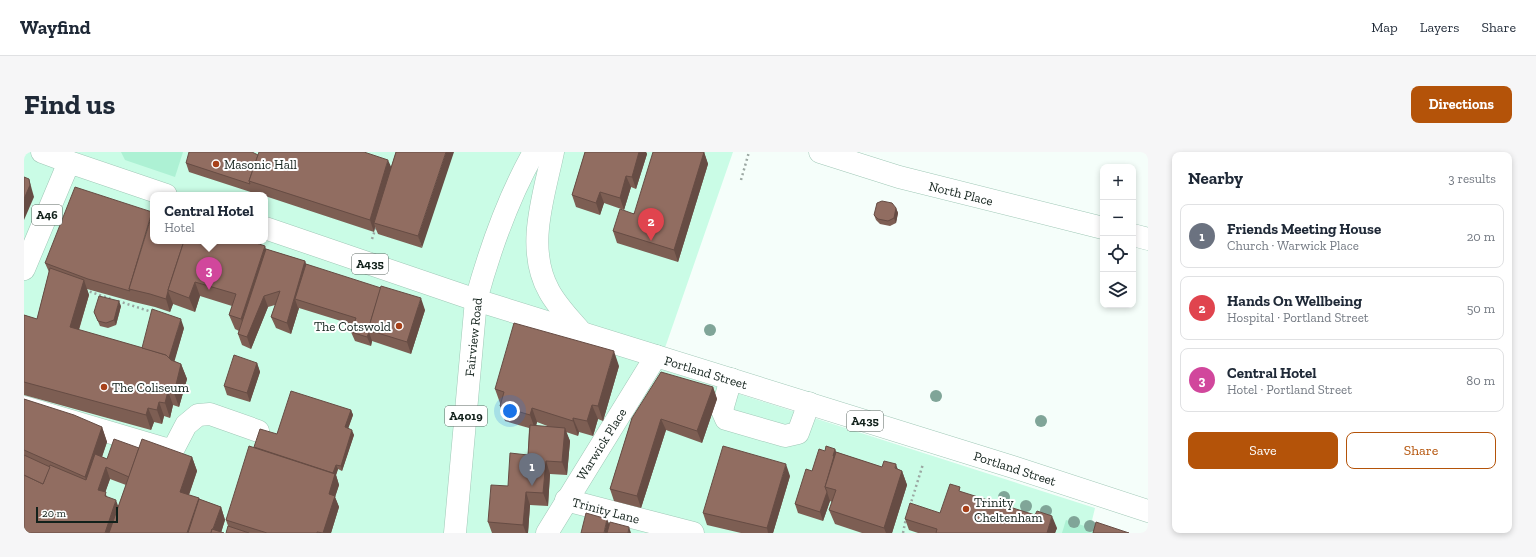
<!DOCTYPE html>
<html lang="en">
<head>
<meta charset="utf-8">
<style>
  body { margin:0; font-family:"Zilla Slab",serif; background:#f6f6f7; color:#1f2937 }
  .controls { position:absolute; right:12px; top:12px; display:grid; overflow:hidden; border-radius:8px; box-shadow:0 2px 6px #0003 }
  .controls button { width:36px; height:36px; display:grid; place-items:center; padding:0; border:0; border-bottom:1px solid #e0e1e3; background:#fff; color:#1f2937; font:20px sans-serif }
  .scale { position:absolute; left:12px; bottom:10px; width:82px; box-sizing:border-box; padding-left:4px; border:2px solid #12211b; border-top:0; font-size:11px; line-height:14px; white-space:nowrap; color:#12211b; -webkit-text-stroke:3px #fff; paint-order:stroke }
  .you { position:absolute; left:486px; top:259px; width:14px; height:14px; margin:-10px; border:3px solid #fff; border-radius:50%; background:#1a73e8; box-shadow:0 0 0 6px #1a73e833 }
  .badge { display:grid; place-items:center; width:26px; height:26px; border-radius:50%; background:#b45309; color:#fff; font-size:13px; font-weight:700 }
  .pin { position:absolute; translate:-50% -33px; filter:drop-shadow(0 1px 2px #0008) }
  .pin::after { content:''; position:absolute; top:21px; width:14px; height:12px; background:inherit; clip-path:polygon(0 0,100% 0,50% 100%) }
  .popup { position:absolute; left:126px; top:40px; width:118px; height:52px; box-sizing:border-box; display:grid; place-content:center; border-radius:8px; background:#fff; filter:drop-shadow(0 1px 3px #0005); font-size:13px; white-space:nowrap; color:#747a83 }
  .popup b { font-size:15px; color:#1f2937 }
  .popup::after { content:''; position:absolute; left:50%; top:100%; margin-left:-8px; border:8px solid transparent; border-top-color:#fff }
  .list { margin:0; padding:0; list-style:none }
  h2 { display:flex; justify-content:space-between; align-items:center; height:52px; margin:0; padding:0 16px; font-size:17px }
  h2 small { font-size:13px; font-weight:400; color:#747a83 }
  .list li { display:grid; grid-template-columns:26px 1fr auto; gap:12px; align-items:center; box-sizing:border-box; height:64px; margin:0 8px 8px; padding:0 8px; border:1px solid #e0e1e3; border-radius:8px }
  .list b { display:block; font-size:15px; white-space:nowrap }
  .list p { margin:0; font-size:13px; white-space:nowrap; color:#747a83 }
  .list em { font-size:13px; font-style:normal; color:#747a83 }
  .actions { display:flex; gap:8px; padding:12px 16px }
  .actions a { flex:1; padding:9px 0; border:1px solid #b45309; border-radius:8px; text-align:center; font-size:14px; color:#b45309 }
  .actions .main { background:#b45309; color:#fff }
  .icon { flex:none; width:22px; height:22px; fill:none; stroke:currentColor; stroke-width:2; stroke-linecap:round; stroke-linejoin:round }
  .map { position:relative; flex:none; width:1124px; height:381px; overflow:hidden; border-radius:8px }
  header { display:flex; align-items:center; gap:24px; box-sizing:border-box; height:56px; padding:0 20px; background:#fff; border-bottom:1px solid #e0e1e3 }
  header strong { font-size:19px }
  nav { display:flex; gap:22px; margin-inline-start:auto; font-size:14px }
  .intro { display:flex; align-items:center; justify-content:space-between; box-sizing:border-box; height:96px; padding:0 24px }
  h1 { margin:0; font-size:28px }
  .button { padding:10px 18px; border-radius:8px; background:#b45309; color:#fff; font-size:14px; font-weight:700 }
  main { display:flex; gap:24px; padding:0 24px }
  aside { flex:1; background:#fff; border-radius:8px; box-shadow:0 2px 6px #0003 }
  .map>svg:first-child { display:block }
  .built { fill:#cafce6; fill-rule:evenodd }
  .green { fill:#adf1d4 }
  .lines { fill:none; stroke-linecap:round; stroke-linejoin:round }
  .minor-casing { stroke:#a0c8b7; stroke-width:23 }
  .major-casing { stroke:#a0c8b7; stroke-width:23 }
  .highway-casing { stroke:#a0c8b7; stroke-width:23 }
  .path { stroke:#9ba7a2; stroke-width:2.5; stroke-dasharray:2 3; stroke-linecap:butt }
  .minor { stroke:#fff; stroke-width:22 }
  .major { stroke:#fff; stroke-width:22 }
  .highway { stroke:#fff; stroke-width:22 }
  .tree { fill:#80a598 }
  .wall { fill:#7d5e53; fill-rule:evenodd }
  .shaded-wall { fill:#664c44 }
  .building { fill:#916d61; stroke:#664c44 }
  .poi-dot { fill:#a7411a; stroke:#fff; stroke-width:1.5 }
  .labels { text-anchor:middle; stroke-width:4; stroke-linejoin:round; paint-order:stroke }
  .shield { fill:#fff; stroke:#59645f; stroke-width:1 }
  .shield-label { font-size:12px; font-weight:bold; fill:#12211b }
  .poi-label { font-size:13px; fill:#12211b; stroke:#fff; text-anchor:start }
  .street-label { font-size:13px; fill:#12211b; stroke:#fff }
</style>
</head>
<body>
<header>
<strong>Wayfind</strong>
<nav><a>Map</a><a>Layers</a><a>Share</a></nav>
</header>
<div class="intro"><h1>Find us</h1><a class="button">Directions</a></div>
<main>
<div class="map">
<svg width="1124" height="381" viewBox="0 0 1124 381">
  <rect width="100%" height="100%" fill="#f5fefa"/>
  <path class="built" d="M0 0H709L634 216 1071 356 1065 381H0ZM129 43H241V89H129Z"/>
  <g class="green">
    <polygon points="97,0 159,0 151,25 101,8"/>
    <polygon points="1042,368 1076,379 1075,381 1038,381"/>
  </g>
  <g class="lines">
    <g class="minor-casing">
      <g id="minor">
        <polyline points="18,0 45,10"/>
        <polyline points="796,0 875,25 1079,76"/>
        <polyline points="1109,83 1124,87"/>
        <polyline points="707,227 698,258 702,267 761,284 774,281 785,251"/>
        <polyline points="0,255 142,297 150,296 162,273 174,263 186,262 234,279"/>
        <polyline points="542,348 669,381"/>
        <polyline points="523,381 632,204"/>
      </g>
    </g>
    <g class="major-casing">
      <g id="major">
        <path d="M529 0C520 44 501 96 525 139 533 154 546 167 557 180"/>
        <polyline points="241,76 452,148 989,315 1124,359"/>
        <polyline points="0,117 45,10 142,43"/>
      </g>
    </g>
    <g class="highway-casing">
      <path id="highway" d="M431 381 452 148C466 97 484 46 510 0"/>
    </g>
    <g class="path">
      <polyline points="717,28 725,0"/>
      <polyline points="348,87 352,75"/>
      <polyline points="61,138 87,147"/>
      <polyline points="94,149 131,161"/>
      <polyline points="886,354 899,312"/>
      <polyline points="879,381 882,366"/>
    </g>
    <use href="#minor" class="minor"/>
    <use href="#major" class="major"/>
    <use href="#highway" class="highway"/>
  </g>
  <g class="tree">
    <circle cx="686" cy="178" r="6"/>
    <circle cx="912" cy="244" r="6"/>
    <circle cx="1017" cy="269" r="6"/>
    <circle cx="980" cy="345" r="6"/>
    <circle cx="1002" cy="354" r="6"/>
    <circle cx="1022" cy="359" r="6"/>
    <circle cx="1050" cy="370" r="6"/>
    <circle cx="1066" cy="374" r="6"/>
  </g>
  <g class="wall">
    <polygon points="372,0 398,96 354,82 351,75 350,80 241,44 241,43 236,43 165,20 162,11 234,3 367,15"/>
    <polygon points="561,0 622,0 623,2 612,37 607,35 600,58 580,51 576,63 552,55 548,43"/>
    <polygon points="680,0 684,12 654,110 593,91 589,79"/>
    <polygon points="872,56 874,61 872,71 866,74 856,72 852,68 850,63"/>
    <polygon points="242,97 281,109 282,112 401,158 387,202 348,189 347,194 331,189 327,180 330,173 275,156 267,182 252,176 247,165 251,153 244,155 227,197 218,193 214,182 215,179 211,177 205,163 208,154 176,144 171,160 149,152 146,160 131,155 110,150 63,137 65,143 55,178 118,196 160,176 150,209 157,212 163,227 155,255 149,253 146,266 140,264 138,272 130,270 127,278 0,243 0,163 13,167 25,120 21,111"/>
    <polygon points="97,154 92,173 84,176 76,174 70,160"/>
    <polygon points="233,211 236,220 226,250 203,243 200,234"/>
    <path d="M595 214 579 269 574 267 569 284 555 280 554 284 542 280 546 289 543 323 526 322 524 354 506 353 504 381H468L464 370 484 334 504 303 505 276 481 269 476 254V251L471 237ZM513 270 526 275 512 274Z"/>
    <polygon points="689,235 693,247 678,291 642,278 617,356 590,349 586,337 608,266"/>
    <path d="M0 247 78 275 83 290 78 305 83 307 115 296 168 305 173 319 165 343 175 346V347L197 355 201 368 197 380 0 381ZM86 327 102 333 94 355 83 345 81 340Z"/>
    <polygon points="327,258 329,263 324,276 330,283 318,319 314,317 312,323 315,333 311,345 315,355 307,381 202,381 204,374 202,368 230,295 253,282"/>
    <polygon points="811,297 812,300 858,315 874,317 878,319 883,333 868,381 838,381 811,372 805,358 808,350 806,349 799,369 774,361 771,352 788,319 801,299"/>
    <polygon points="766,324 749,381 717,381 683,373 679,361"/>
    <polygon points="938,340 1033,376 1031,381 894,381 885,378 881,367 916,361"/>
  </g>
  <g class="shaded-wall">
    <polygon points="422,0 430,0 398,96 394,84"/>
    <polygon points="615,0 622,0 623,2 612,37 608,25"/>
    <polygon points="680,0 684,12 654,110 650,98"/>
    <polygon points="364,8 369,19 350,71 351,75 350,80 346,68"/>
    <polygon points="602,24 607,35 600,58 596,46"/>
    <polygon points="5,27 10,45 0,68 0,47"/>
    <polygon points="576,40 580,51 576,63 572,51"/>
    <polygon points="872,56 874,61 872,71 870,66"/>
    <polygon points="241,94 246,108 223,181 217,167"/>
    <polygon points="281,109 285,121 271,147 274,156 275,156 267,182 263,171"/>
    <polygon points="60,128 65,143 51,190 46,175"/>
    <polygon points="171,130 176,144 171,160 165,146"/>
    <polygon points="144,139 149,152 146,160 142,147"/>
    <polygon points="240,144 244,155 227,197 223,185"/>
    <polygon points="397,146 401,158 387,202 383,190"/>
    <polygon points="95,149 97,154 92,173 90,168"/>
    <polygon points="157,167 160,176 148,218 144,209"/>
    <polygon points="345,180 348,189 347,194 343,185"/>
    <polygon points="590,199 595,214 579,269 574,254"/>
    <polygon points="233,211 236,220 226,250 223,241"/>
    <polygon points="157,212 163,227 155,255 150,241"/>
    <polygon points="689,235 693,247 678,291 673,279"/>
    <polygon points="144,239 149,253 146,266 141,251"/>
    <polygon points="135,250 140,264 138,272 133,258"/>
    <polygon points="568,253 574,267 569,284 563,269"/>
    <polygon points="124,256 130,270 127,278 122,263"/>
    <polygon points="508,256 513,270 511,277 506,263"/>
    <polygon points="327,258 329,263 323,280 321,275"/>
    <polygon points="549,266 555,280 554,284 549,269"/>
    <polygon points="637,267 642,278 617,356 613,344"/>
    <polygon points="78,275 83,290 66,339 61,325"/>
    <polygon points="541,276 546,289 543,323 538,310"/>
    <polygon points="328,278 330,283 318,319 317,314"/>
    <polygon points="811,297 817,314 809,304"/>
    <polygon points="168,305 173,319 161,354 156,340"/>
    <polygon points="522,309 526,322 524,354 519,341"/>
    <polygon points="762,312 766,324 749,381 744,381 743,376"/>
    <polygon points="872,312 876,324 878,319 883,333 868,381 862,381 860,376"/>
    <polygon points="312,313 314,317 312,323 315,333 311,345 315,355 307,381 299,381 307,326"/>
    <polygon points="82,315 86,327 78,350 74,338"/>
    <polygon points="502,340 506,353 504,381 502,381 499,373"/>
    <polygon points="803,340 806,349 799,369 796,360"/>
    <polygon points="175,346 180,360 173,381 163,381"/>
    <polygon points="92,348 96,359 89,381 81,381"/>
    <polygon points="197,355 201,368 197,381 188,381"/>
    <polygon points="1028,364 1033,376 1031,381 1023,381"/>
    <polygon points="583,367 587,376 585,381 580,381"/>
    <polygon points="605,375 607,381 604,381"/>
  </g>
  <g class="building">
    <polygon points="165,0 228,0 234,3 225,29 226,32 162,11"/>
    <polygon points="235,0 340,0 364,8 346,68 225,29"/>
    <polygon points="372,0 422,0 394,84 350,71"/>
    <polygon points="561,0 615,0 608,25 602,24 596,46 576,40 572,51 548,43"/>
    <polygon points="629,0 680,0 650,98 589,79 596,57 610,62"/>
    <polygon points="0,25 5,27 6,33 0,47"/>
    <polygon points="51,35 128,60 105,137 106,139 64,127 21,111"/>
    <polygon points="858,49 868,51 872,56 870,66 864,69 854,67 850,63 853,51"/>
    <polygon points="129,59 129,89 160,89 144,138 144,139 142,147 126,142 105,137"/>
    <polygon points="160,89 226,89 241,94 217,167 205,163 212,142 171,130 165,146 144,138"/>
    <polygon points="242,97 281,109 263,171 247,165 256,139 240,144 223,185 214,182"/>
    <polygon points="282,112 357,136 344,178 345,180 343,185 327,180 332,166 271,147"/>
    <polygon points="26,116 60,128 46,175 126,198 142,203 147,208 157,212 150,241 144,239 141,251 135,250 133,258 124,256 122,263 0,230 0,163 13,167"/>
    <polygon points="357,134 397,146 383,190 344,178"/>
    <polygon points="75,144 95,149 90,168 82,171 74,169 70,160"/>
    <polygon points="128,157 157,167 145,206 142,203 118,196"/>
    <polygon points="490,171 590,199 574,254 568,253 563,269 549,266 549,269 508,256 506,263 476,254 480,240 471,237"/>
    <polygon points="210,203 233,211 223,241 200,234"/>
    <polygon points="637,220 689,235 673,279 637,267 613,344 586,337 608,266"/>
    <polygon points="267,239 327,258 321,275 328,278 317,314 312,313 309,321 230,295 236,277 253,282"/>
    <polygon points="0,247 50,263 78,275 61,325 0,298"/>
    <polygon points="506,273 541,276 538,310 522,309 519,341 502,340 499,373 464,370 467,333 484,334 486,301 504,303"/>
    <polygon points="90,287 115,296 105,325 82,315 74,338 82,340 81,344 92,348 81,381 0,381 0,323 19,332 26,313 62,328 71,302 83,307"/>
    <polygon points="118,287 168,305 156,340 175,346 163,381 85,381"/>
    <polygon points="225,294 311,322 305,342 311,344 299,381 293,380 293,381 243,381 202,368"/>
    <polygon points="699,294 762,312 743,376 679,361"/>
    <polygon points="802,294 811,297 809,304 810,304 801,335 803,340 796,360 771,352 782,317 788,319 795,297 801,299"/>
    <polygon points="812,300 858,315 860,309 872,312 871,316 878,319 860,376 805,358 812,338 801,335"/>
    <polygon points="0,303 26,315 19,332 0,323"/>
    <polygon points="926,332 936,335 935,339 1011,363 1013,359 1028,364 1023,381 912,381 913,377 881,367 886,351 916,361"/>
    <polygon points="175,347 197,355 189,377 188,377 187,381 164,381"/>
    <polygon points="562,361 583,367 580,381 557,381"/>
    <polygon points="586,370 605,375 604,381 583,381"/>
    <polygon points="1072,370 1105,381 1069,381"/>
    <polygon points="204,374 225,381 202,381"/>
    <polygon points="188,377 200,381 187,381"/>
  </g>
  <g class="poi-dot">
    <circle cx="192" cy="12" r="4"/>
    <circle cx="375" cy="174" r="4"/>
    <circle cx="80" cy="235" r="4"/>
    <circle cx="942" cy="357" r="4"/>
  </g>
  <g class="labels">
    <g class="shield">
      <rect x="8" y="53" width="30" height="20" rx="3"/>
      <rect x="328" y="102" width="36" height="20" rx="3"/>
      <rect x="421" y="254" width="42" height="20" rx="3"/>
      <rect x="823" y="259" width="36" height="20" rx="3"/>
    </g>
    <g class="shield-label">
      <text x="23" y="67">A46</text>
      <text x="346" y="116">A435</text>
      <text x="442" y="268">A4019</text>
      <text x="841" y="273">A435</text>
    </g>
    <g class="poi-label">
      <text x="200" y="17">Masonic Hall</text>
      <text x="367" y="179" text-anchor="end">The Cotswold</text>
      <text x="88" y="240">The Coliseum</text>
      <text x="950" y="355">Trinity<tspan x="950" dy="15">Cheltenham</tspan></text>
    </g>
    <g class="street-label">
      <text transform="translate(937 41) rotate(14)" y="5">North Place</text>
      <text transform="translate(449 185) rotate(-84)" y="5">Fairview Road</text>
      <text transform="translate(682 220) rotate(17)" y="5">Portland Street</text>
      <text transform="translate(577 292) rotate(-58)" y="5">Warwick Place</text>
      <text transform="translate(991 316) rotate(18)" y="5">Portland Street</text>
      <text transform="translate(582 358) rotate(15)" y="5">Trinity Lane</text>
    </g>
  </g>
</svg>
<div class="controls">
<button>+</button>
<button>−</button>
<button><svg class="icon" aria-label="locate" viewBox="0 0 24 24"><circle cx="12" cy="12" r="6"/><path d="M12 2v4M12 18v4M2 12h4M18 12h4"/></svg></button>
<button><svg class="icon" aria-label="layers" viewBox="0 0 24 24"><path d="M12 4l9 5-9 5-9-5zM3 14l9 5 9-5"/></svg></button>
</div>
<div class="scale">20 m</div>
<div class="you"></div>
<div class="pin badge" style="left:508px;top:334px;background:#6b7280">1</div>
<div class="pin badge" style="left:627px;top:89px;background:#e0444e">2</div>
<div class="pin badge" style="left:185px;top:138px;background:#d1479c">3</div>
<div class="popup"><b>Central Hotel</b>Hotel</div>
</div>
<aside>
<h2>Nearby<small>3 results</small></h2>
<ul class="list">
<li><span class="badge" style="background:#6b7280">1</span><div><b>Friends Meeting House</b><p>Church · Warwick Place</p></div><em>20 m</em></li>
<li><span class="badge" style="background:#e0444e">2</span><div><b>Hands On Wellbeing</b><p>Hospital · Portland Street</p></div><em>50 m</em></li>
<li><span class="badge" style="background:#d1479c">3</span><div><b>Central Hotel</b><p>Hotel · Portland Street</p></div><em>80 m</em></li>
</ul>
<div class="actions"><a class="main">Save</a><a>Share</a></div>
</aside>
</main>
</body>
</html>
